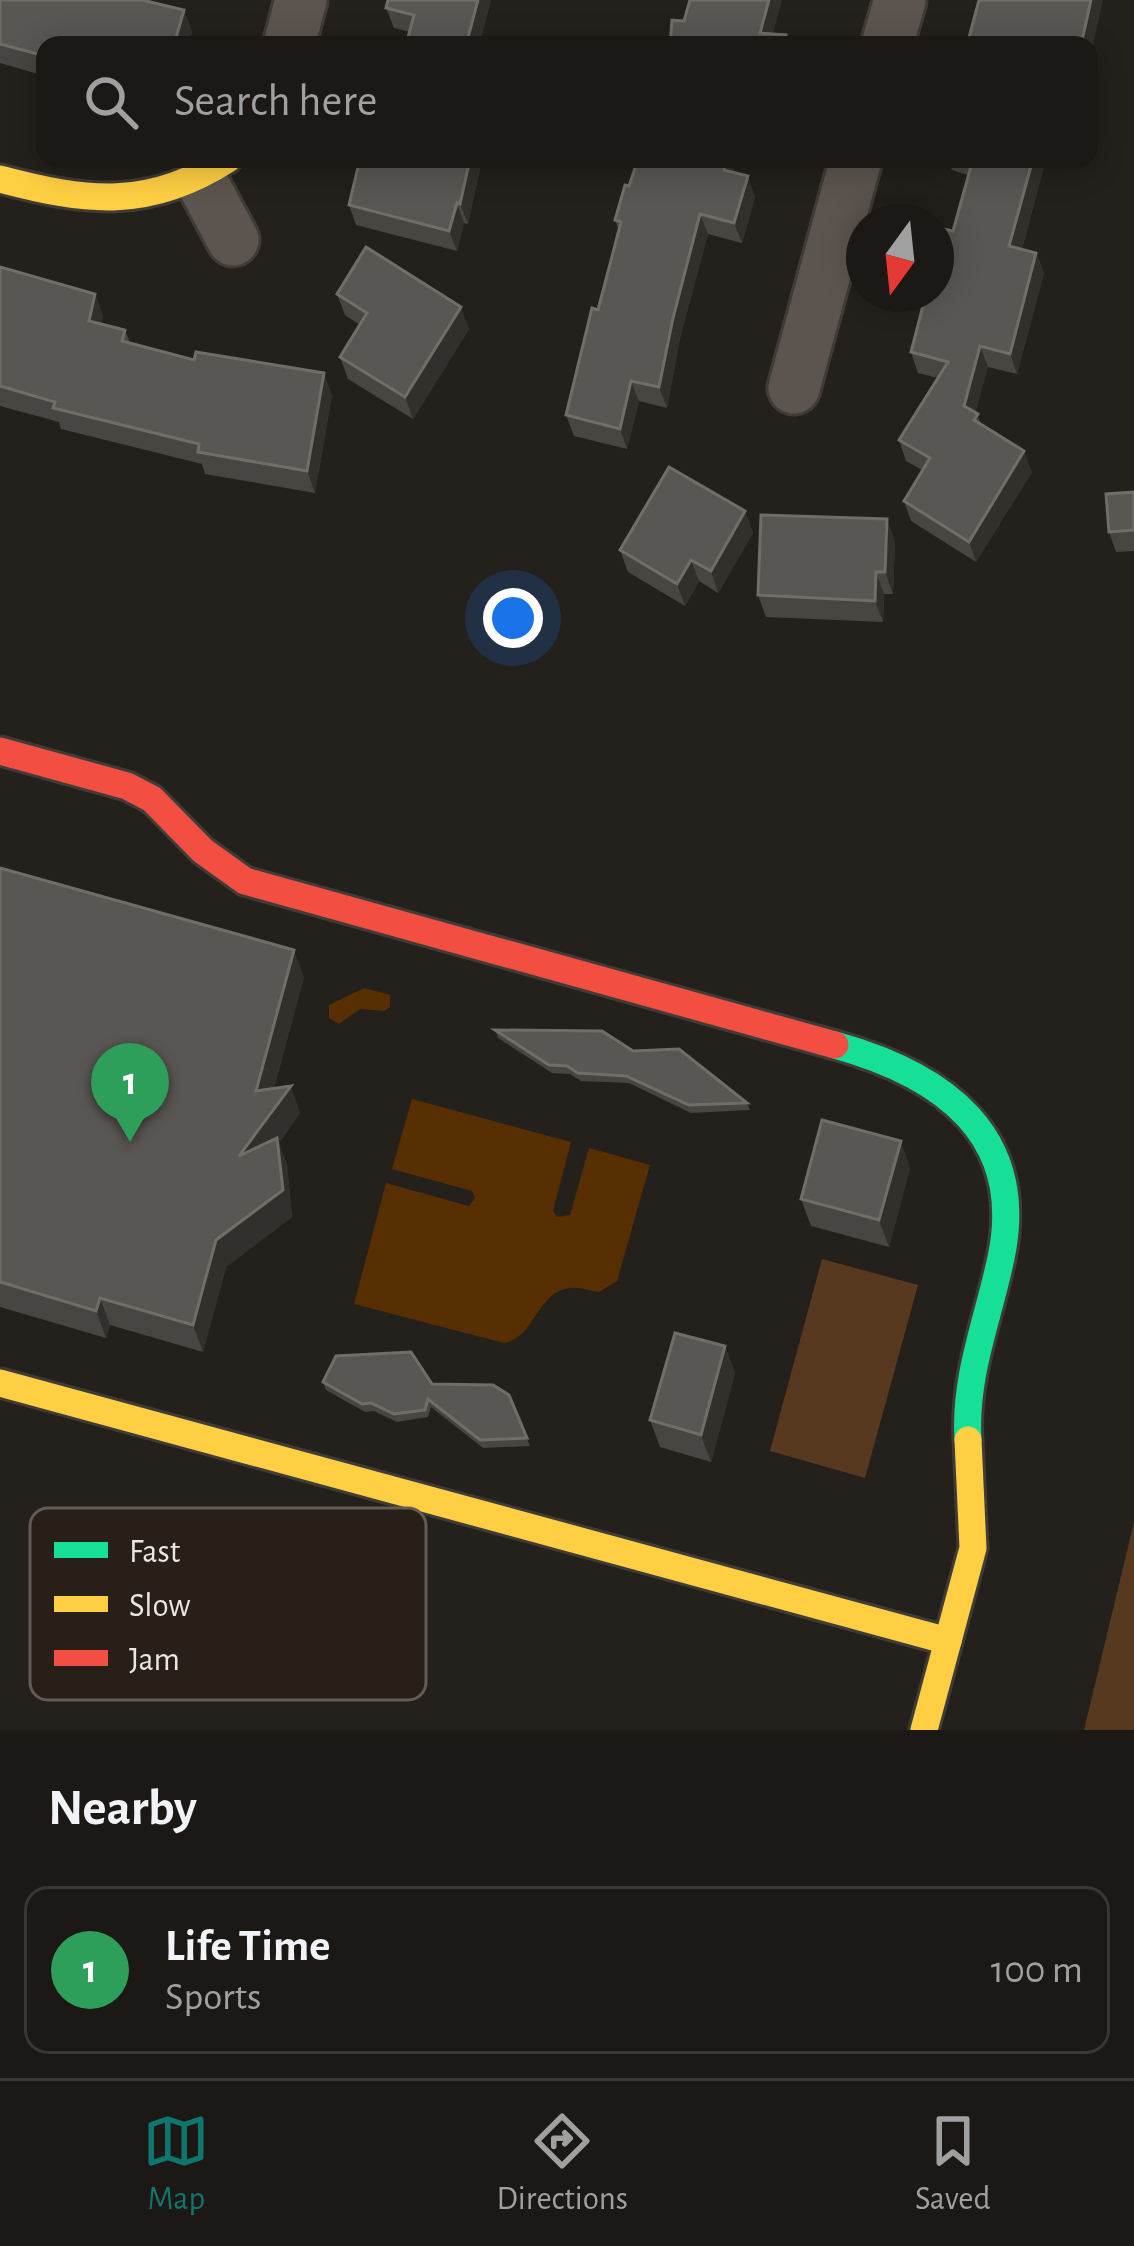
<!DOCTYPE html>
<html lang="en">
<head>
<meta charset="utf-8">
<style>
  body { margin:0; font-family:"Alegreya Sans",sans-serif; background:#282522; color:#f1f3f6 }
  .compass { position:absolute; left:846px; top:204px; width:108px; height:108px; border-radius:50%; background:#1b1815; box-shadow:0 6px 30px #0003; rotate:195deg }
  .you { position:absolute; left:513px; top:618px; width:42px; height:42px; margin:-30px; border:9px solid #fff; border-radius:50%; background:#1a73e8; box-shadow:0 0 0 18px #1a73e833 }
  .badge { display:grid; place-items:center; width:78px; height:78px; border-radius:50%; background:#0f766e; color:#fff; font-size:39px; font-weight:700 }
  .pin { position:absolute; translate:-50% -99px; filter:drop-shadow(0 3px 6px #0008) }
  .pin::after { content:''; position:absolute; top:63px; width:42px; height:36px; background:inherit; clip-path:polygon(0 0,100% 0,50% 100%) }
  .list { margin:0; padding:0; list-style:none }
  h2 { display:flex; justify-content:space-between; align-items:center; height:156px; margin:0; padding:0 48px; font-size:51px }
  h2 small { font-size:39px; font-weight:400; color:#a0a0a0 }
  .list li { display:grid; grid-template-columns:78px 1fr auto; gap:36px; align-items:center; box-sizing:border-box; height:168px; margin:0 24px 24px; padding:0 24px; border:3px solid #393734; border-radius:24px }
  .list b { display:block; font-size:45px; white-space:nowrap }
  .list p { margin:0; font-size:39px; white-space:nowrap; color:#a0a0a0 }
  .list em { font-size:39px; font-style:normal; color:#a0a0a0 }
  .icon { flex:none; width:66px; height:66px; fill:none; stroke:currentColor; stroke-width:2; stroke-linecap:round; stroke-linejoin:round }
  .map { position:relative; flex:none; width:1134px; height:1730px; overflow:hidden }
  .search { position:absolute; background:#1b1815; box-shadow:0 6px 30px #0003; left:36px; right:36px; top:36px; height:132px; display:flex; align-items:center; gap:30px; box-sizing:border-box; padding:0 42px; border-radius:24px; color:#a0a0a0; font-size:45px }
  .sheet { height:348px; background:#1b1815 }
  nav { display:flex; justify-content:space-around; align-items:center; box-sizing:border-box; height:168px; border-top:3px solid #393734; background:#1b1815; font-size:33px; color:#a0a0a0 }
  nav a { display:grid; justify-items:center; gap:6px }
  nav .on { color:#0f766e }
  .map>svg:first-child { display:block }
  .green { fill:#57391f }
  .water { fill:#572f03 }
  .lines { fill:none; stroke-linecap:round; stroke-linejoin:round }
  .street-casing { stroke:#3f3c38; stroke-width:57 }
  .fast-casing { stroke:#3f3c38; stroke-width:33 }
  .slow-casing { stroke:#3f3c38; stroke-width:33 }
  .jam-casing { stroke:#3f3c38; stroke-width:33 }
  .street { stroke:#5c554f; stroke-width:51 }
  .fast { stroke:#16e098; stroke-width:27 }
  .slow { stroke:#ffcf43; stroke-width:27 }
  .jam { stroke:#f24e42; stroke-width:27 }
  .wall { fill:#484542 }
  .shaded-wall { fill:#322f2c }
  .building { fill:#5a5653; stroke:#716d69; stroke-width:3 }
  .key { fill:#281f18; stroke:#635b54; stroke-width:3 }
  .key-label { font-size:33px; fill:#ece6e1 }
</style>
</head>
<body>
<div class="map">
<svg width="1134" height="1730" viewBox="0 0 1134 1730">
  <rect width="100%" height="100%" fill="#24201c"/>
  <g class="green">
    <polygon points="822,1259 918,1285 865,1478 770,1451"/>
    <polygon points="1134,1522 1134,1730 1084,1730"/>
  </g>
  <g class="water">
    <polygon points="364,988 390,995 390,1007 384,1011 360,1009 339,1024 329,1018 329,1005"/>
    <path d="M412 1099 571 1142 553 1211 557 1217 570 1215 589 1148 650 1165 617 1281 599 1292C590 1291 579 1287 570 1288 537 1291 536 1337 504 1343L354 1304 386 1183 469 1206 475 1198 472 1191 392 1169Z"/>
  </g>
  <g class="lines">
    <g class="street-casing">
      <g id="street">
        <polyline points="289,45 301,0"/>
        <polyline points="887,45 900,0"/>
        <polyline points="201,180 233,240"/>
        <polyline points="794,388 856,159"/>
      </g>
    </g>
    <g class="fast-casing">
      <path id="fast" d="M835 1045C943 1075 1027 1135 1001 1258 988 1320 964 1376 968 1440"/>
    </g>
    <g class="slow-casing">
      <g id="slow">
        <path d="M0 179C87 202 149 210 228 159"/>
        <polyline points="0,1383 948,1641"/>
        <polyline points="924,1730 973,1548 968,1440"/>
      </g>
    </g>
    <g class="jam-casing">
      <polyline id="jam" points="0,751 127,786 152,799 203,851 245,881 835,1045"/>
    </g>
    <use href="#street" class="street"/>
    <use href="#fast" class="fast"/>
    <use href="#slow" class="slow"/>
    <use href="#jam" class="jam"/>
  </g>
  <g class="wall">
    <polygon points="0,0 184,10 192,32 188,45 45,45 45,76 0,63"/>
    <polygon points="491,0 479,45 406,45 410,32 394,28 386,8"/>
    <polygon points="360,159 482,159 468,224 464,223 457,251 356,225 349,205"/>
    <polygon points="638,159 734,159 733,172 755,197 742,243 708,234 680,338 667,408 639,401 627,449 574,436 566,415 619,231 615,220"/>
    <polygon points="948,159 1046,159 1022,249 1036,253 1044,273 1017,374 988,367 975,412 982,425 1032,472 976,562 911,521 904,501 922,470 906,461 899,440 938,378 918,373 911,352 953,231 968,175 952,170"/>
    <polygon points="0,267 95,294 103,316 101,324 125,330 130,343 332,395 315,493 205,474 202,464 61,429 59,422 0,406"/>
    <polygon points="337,294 469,329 413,419 348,379 340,357 360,325 345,315"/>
    <polygon points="1134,492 1134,551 1116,552 1109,532"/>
    <polygon points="745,511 753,533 718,593 699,581 685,606 628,572 620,550"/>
    <polygon points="895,541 893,594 884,594 883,622 766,617 758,595"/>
    <polygon points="0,868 304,977 274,1088 300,1113 279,1143 287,1165 292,1217 226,1267 203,1352 110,1325 106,1338 0,1307"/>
    <polygon points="495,1030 633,1051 747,1103 750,1110 691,1113 629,1083 581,1081 570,1074 552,1073 498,1038"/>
    <polygon points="910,1168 889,1247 811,1226 801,1199"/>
    <polygon points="725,1346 735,1373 711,1462 660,1447 650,1420"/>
    <polygon points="323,1382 432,1384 509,1395 530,1446 483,1448 431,1407 428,1417 397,1422 374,1411 365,1412 326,1390"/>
  </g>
  <g class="shaded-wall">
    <polygon points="478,0 491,0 479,45 466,45"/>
    <polygon points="769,0 782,0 770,45 760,33"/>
    <polygon points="1091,0 1103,0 1089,63 1089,45 1081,45"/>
    <polygon points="184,10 192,32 188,45 174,45"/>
    <polygon points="470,159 482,159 468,224 460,204"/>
    <polygon points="725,159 734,159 732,190 724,170"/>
    <polygon points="1033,159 1046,159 1017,266 1009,246"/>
    <polygon points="748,176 755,197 742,243 734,223"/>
    <polygon points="457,203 464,223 457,251 449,231"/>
    <polygon points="700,214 708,234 680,338 667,408 659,387 673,318"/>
    <polygon points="1036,253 1044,273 1017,374 1010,354"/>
    <polygon points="95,294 103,316 97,342 89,321"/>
    <polygon points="461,307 469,329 413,419 405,397"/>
    <polygon points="980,346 988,367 972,426 964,406"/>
    <polygon points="324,373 332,395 315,493 307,471"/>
    <polygon points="631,381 639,401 627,449 620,429"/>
    <polygon points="1024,451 1032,472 976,562 969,542"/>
    <polygon points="745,511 753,533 718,593 711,571"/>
    <polygon points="887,519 895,541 893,594 885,572"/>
    <polygon points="691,560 699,581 685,606 677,584"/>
    <polygon points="876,572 884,594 883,622 875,601"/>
    <polygon points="294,950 304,977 266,1118 256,1091"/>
    <polygon points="291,1086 300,1113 279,1143 287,1165 292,1217 226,1267 203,1352 193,1325 239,1156"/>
    <polygon points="901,1141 910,1168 889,1247 879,1220"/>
    <polygon points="100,1298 110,1325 106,1338 96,1311"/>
    <polygon points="725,1346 735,1373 711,1462 701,1435"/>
  </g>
  <g class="building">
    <polygon points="0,0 142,0 184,10 174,45 45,45 45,56 0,44"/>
    <polygon points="388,0 478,0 466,45 406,45 414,15 386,8"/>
    <polygon points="690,0 769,0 760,33 786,35 785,45 670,45 672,20 684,21"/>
    <polygon points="979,0 1091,0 1081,45 967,45"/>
    <polygon points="360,159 470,159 460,204 457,203 449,231 349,205"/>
    <polygon points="638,159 725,159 724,170 748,176 734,223 700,214 673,318 659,387 631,381 620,429 566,415 592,308 598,310 621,222 615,220 625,185 629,186"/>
    <polygon points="973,159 1033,159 1009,246 1036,253 1010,354 980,346 964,406 978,414 974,420 1024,451 969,542 904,501 930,458 899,440 948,362 911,352 926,294 936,294 936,257 944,229 953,231"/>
    <polygon points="366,247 461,307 405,397 340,357 367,313 337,294"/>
    <polygon points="0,267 95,294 89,321 125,330 122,341 194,360 196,352 324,373 307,471 198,452 199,444 53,408 55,402 0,386"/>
    <polygon points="669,467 745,511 711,571 691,560 677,584 620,550"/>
    <polygon points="1134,492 1134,530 1109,532 1106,494"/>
    <polygon points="761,515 887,519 885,572 876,572 875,601 758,595"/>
    <polygon points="0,868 294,950 256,1091 291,1086 239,1156 277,1138 283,1190 216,1240 193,1325 100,1298 96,1311 0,1282"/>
    <polygon points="495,1030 602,1031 633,1051 679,1049 747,1103 689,1105 626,1076 578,1073 567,1066 549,1065"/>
    <polygon points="822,1120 901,1141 879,1220 801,1199"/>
    <polygon points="675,1333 725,1346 701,1435 650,1420"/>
    <polygon points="411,1352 432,1384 493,1385 509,1395 527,1438 480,1440 428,1399 425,1410 394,1414 371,1403 362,1404 323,1382 336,1356"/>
  </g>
  <rect x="30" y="1508" width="396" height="192" rx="18" class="key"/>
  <rect x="54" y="1542" width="54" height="16" fill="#16e098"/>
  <rect x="54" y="1596" width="54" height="16" fill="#ffcf43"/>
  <rect x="54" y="1650" width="54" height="16" fill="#f24e42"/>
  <g class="key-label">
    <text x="129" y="1562">Fast</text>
    <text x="129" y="1616">Slow</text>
    <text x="129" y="1670">Jam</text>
  </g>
</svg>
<svg class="compass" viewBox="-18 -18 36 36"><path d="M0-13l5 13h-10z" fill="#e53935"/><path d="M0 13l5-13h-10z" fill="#a0a0a0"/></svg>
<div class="you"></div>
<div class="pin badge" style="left:130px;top:1142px;background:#2e9e5b">1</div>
<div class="search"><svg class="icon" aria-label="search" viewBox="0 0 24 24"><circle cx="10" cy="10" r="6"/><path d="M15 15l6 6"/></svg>Search here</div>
</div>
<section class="sheet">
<h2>Nearby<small></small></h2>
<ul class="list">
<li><span class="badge" style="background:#2e9e5b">1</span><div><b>Life Time</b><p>Sports</p></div><em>100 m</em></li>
</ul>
</section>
<nav>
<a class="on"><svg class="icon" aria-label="map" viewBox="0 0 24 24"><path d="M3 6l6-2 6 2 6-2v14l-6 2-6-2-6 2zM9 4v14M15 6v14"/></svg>Map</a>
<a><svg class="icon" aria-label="directions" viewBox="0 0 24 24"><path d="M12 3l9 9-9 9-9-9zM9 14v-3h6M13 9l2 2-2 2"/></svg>Directions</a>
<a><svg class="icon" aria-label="saved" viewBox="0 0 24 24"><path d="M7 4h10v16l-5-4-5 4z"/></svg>Saved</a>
</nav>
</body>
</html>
